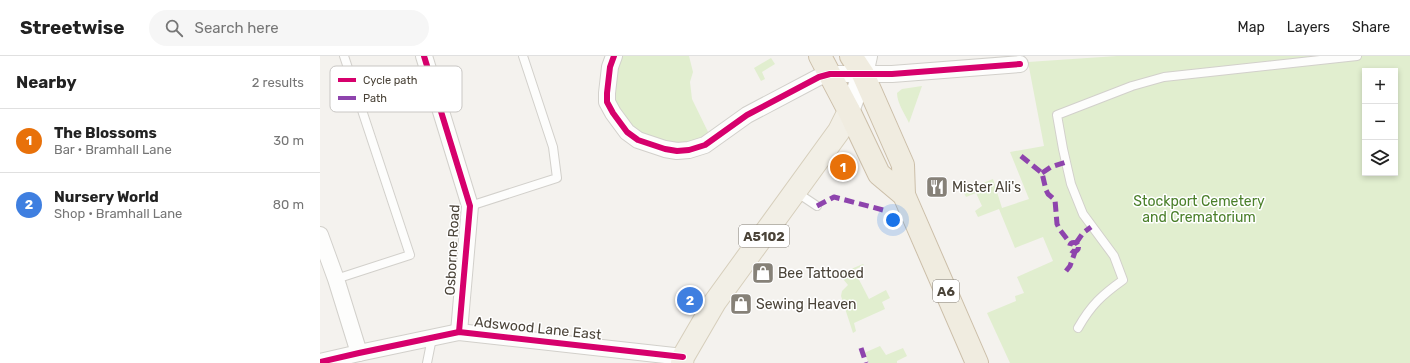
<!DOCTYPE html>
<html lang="en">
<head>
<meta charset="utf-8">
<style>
  body { margin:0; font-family:Rubik,sans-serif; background:#f6f6f6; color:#222 }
  .controls { position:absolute; right:12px; top:12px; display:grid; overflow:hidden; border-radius:0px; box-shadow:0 2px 6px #0003 }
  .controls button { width:36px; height:36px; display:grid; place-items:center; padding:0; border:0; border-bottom:1px solid #e0e0e0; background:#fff; color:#222; font:20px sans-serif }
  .you { position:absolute; left:573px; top:164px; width:14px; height:14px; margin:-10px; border:3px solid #fff; border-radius:50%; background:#1a73e8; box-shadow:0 0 0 6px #1a73e833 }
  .badge { display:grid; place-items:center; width:26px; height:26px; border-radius:50%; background:#1a73e8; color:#fff; font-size:13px; font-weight:700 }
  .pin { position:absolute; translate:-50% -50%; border:2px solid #fff; box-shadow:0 1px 4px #0006 }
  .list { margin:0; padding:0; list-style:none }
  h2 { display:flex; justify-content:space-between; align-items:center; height:52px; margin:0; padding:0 16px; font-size:17px }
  h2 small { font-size:13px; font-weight:400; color:#767676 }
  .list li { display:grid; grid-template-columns:26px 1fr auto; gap:12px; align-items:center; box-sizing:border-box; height:64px; padding:0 16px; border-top:1px solid #e0e0e0 }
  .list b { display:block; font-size:15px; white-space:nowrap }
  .list p { margin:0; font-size:13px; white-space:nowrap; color:#767676 }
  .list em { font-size:13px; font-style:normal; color:#767676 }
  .icon { flex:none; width:22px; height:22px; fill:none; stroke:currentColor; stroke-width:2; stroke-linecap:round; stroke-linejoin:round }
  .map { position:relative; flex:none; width:1090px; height:307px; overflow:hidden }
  header { display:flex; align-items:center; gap:24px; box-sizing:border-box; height:56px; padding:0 20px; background:#fff; border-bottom:1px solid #e0e0e0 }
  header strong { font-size:19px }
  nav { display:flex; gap:22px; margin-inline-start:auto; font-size:14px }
  .search { width:280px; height:36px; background:#f6f6f6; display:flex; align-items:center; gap:10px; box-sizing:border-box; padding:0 14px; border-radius:22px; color:#767676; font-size:15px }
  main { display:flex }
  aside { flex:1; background:#fff }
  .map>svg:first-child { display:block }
  .green { fill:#e1eecf; fill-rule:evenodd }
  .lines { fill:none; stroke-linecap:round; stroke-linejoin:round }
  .service-casing { stroke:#d2d0cb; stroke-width:10 }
  .minor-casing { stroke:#d2d0cb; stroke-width:18 }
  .tertiary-casing { stroke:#d2d0cb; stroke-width:22 }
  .primary-casing { stroke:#d6cebb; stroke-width:24 }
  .trunk-casing { stroke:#ccbfa9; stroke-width:24 }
  .service { stroke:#fdfdfc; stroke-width:8 }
  .minor { stroke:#fdfdfc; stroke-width:16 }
  .tertiary { stroke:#fdfdfc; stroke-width:20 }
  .primary { stroke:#f2efe6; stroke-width:22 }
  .trunk { stroke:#f0ece0; stroke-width:22 }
  .quiet { stroke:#8e44ad; stroke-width:5; stroke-dasharray:10 5; stroke-linecap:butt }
  .cycleway-casing { stroke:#fff; stroke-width:8 }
  .cycleway { stroke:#d6006c; stroke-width:6 }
  .labels { text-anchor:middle; stroke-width:3; stroke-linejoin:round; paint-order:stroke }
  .shield { fill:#fff; stroke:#817c74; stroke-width:1 }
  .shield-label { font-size:13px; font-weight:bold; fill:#4b4439 }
  .poi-label { font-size:14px; fill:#4b4439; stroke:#fff; text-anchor:start }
  .park-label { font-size:14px; fill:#4a7f2a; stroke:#fff }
  .street-label { font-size:14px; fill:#4b4439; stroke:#fff }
  .key { fill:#fff; stroke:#c9c7c4; stroke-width:1 }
  .key-label { font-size:11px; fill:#4b4439 }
</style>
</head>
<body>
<header>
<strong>Streetwise</strong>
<div class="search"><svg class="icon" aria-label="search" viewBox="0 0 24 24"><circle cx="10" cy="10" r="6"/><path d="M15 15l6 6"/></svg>Search here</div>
<nav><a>Map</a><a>Layers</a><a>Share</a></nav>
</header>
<main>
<aside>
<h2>Nearby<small>2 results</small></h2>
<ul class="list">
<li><span class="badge" style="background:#e8710a">1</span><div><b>The Blossoms</b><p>Bar · Bramhall Lane</p></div><em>30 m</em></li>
<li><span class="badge" style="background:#3f7fe0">2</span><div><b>Nursery World</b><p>Shop · Bramhall Lane</p></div><em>80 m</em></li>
</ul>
</aside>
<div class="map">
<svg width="1090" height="307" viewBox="0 0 1090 307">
  <rect width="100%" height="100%" fill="#f4f2ee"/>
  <g class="green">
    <polygon points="299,0 369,0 373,16 370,26 372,43 390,80 355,90 317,76 296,52 293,37"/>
    <path d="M797 0H1090V307H690L667 257 696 245 695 240 704 237 697 221 733 205 723 181 695 192 679 153 658 161 655 155 662 150 656 137 646 141 643 135 673 123 682 152 709 143 690 96 724 90 708 6ZM1045 15H1075V117H1045Z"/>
    <polygon points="451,2 455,8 442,16 445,23 441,25 434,12"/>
    <path d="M602 30 589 67C585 58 577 47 577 37L582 33Z"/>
    <polygon points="543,208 544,209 534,214 549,243 566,234 570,242 562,246 565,253 534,267 536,275 533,277 521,240 522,235 528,229 519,218"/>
    <polygon points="560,290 566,299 583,292 587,300 577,305 577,307 549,307 544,297"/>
  </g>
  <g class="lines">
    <g class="service-casing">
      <g id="service">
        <polyline points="476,136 497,150"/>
        <polyline points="150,150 237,122 233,91 203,0"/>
        <polyline points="16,223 90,199 24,0"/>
        <path d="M758 272C771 249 782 239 803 224L794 200 763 158 751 128 743 93 737 59 812 30 844 21 1037 0"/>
        <polyline points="107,307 112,282"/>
      </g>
    </g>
    <g class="minor-casing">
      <g id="minor">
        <polyline points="104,0 150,150 139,276"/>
        <polyline points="294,0 290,11 287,37 287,46 293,57 307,76 318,84 345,93 357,95 369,94 385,89 427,59 499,21 510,18 572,18 700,8"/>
        <polyline points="0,179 16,223 39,297"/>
        <polyline points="0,306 39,297 139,276 363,301"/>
      </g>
    </g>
    <g class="tertiary-casing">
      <polyline id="tertiary" points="529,55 543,18 547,0"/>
    </g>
    <g class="primary-casing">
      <polyline id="primary" points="362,307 363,301 395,246 519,75 529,55"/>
    </g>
    <g class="trunk-casing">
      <g id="trunk">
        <polyline points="500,0 529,55 559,118 584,139 657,307"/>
        <polyline points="531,0 543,18 583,109 584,139"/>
      </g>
    </g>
    <use href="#service" class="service"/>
    <use href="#minor" class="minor"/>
    <use href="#tertiary" class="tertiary"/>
    <use href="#primary" class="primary"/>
    <use href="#trunk" class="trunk"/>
    <g class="quiet">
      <polyline points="701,100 722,117 726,134 728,138 735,144 737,168 740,174 751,188"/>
      <polyline points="722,117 731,111 746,106"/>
      <polyline points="497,150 514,141 563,154"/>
      <circle cx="754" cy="191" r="4.5"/>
      <polyline points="756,187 763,177 771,171"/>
      <polyline points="746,215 750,210 755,196"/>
      <polyline points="541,292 546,307"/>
    </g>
    <g class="cycleway-casing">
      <g id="cycleway">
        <polyline points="104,0 150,150 139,276"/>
        <polyline points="294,0 290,11 287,37 287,46 293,57 307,76 318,84 345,93 357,95 369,94 385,89 427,59 499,21 510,18 572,18 700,8"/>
        <polyline points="0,306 39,297 139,276 363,301"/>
      </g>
    </g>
    <use href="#cycleway" class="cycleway"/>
  </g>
  <defs>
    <g id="restaurant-square" transform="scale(1.15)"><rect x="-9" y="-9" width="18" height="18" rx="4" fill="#868178" stroke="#fff"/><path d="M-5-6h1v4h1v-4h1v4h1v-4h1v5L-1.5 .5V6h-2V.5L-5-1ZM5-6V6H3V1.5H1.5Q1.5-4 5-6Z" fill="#fff"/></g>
    <g id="shop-square" transform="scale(1.15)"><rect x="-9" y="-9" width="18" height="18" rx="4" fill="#868178" stroke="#fff"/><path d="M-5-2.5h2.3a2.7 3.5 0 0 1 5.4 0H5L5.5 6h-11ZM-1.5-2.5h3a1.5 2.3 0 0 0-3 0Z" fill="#fff"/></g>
  </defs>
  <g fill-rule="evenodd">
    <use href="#restaurant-square" x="617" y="131"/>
    <use href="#shop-square" x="443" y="217"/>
    <use href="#shop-square" x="421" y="248"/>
  </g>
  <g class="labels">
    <g class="shield">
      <rect x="419" y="169" width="50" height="22" rx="3"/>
      <rect x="613" y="224" width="26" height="22" rx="3"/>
    </g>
    <g class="shield-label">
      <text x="444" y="185">A5102</text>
      <text x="626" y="240">A6</text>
    </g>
    <g class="poi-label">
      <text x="632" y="136">Mister Ali's</text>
      <text x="458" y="222">Bee Tattooed</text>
      <text x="436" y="253">Sewing Heaven</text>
    </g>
    <g class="park-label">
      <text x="879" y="150">Stockport Cemetery<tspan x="879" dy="16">and Crematorium</tspan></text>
    </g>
    <g class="street-label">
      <text transform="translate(132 194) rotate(-87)" y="5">Osborne Road</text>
      <text transform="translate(218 272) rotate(6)" y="5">Adswood Lane East</text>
    </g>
  </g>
  <rect x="10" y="10" width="132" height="46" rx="6" class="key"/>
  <rect x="18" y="22" width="18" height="4" fill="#d6006c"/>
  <rect x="18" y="40" width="18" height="4" fill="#8e44ad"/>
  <g class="key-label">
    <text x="43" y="28">Cycle path</text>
    <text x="43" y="46">Path</text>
  </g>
</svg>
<div class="controls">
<button>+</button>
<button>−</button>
<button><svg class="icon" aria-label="layers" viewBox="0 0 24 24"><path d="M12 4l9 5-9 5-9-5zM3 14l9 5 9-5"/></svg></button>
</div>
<div class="you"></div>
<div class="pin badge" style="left:523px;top:111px;background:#e8710a">1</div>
<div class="pin badge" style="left:370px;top:244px;background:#3f7fe0">2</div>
</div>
</main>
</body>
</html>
